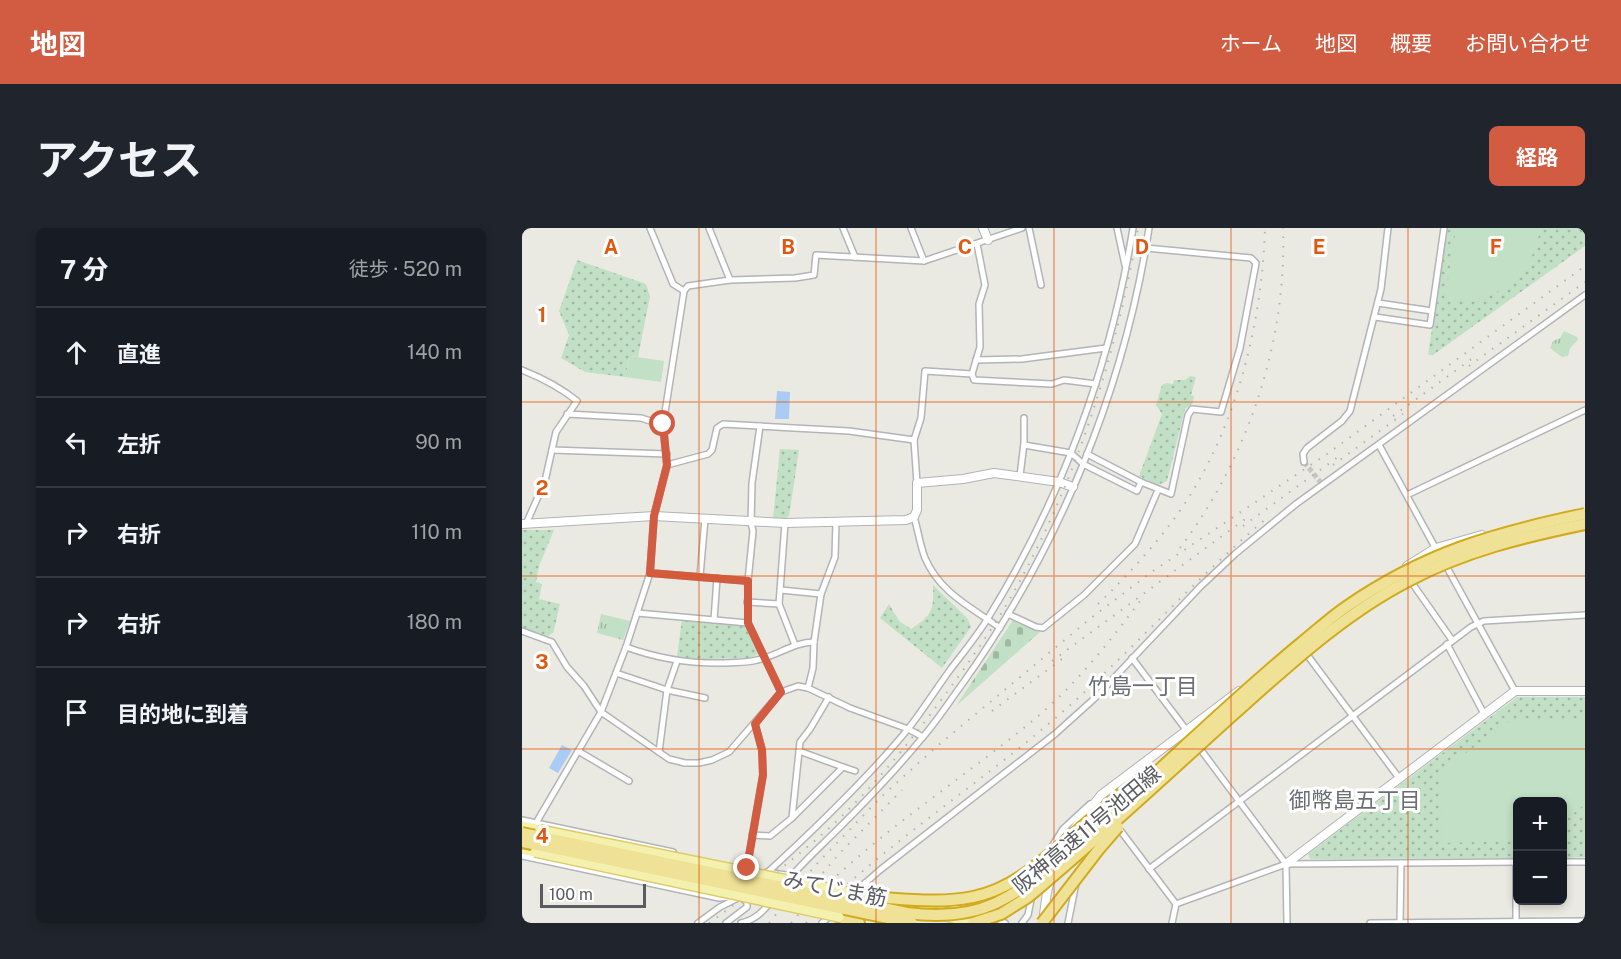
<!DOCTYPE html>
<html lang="ja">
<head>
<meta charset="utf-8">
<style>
  body { margin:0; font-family:"Public Sans","Noto Sans JP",sans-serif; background:#20242c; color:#f1f3f6 }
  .controls { position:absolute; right:18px; bottom:18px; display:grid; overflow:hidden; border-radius:9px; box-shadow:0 3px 9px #0003 }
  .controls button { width:54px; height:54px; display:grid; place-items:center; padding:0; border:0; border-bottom:2px solid #363941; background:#171b24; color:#f1f3f6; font:30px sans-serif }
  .scale { position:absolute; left:18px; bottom:15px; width:106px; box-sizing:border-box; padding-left:6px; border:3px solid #5a5c61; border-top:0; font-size:16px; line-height:21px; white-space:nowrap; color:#5a5c61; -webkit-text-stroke:4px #fff; paint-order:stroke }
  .stop { position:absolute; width:18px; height:18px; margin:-14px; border:4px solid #d25c41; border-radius:50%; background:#fff }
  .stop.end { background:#d25c41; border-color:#fff; box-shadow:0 2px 6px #0008 }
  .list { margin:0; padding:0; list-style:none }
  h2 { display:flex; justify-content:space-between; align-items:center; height:78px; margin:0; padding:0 24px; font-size:26px }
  h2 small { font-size:20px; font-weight:400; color:#9ea1a6 }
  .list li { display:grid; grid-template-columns:39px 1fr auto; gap:18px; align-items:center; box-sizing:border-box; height:90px; padding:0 24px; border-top:2px solid #363941 }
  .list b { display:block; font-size:22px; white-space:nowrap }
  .list em { font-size:20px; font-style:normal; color:#9ea1a6 }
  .icon { flex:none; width:33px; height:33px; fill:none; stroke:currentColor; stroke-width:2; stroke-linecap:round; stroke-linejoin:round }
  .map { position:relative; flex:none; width:1063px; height:695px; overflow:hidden; border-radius:9px }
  header { display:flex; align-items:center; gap:36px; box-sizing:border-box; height:84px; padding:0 30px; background:#d25c41; color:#fff }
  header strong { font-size:28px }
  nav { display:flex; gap:33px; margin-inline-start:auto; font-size:21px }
  .intro { display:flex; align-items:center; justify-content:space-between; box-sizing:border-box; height:144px; padding:0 36px }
  h1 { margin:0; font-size:42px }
  .button { padding:15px 27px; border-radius:9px; background:#d25c41; color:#fff; font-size:21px; font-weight:700 }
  main { display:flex; gap:36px; padding:0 36px }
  aside { flex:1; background:#171b24; border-radius:9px; box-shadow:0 3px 9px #0003 }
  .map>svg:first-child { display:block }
  .grass { fill:url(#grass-tufts) }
  .cemetery { fill:url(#cemetery-stones) }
  .park { fill:url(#park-dots) }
  .garden { fill:#c1e0c5 }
  .water { fill:#aacbf3 }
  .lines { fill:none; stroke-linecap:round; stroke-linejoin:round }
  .street-tunnel { stroke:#c7c6c2; stroke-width:5; stroke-dasharray:5 2.5; stroke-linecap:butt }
  .street-casing { stroke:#b2b4b8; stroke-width:8 }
  .secondary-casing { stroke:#b1b3b8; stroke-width:10 }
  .primary-casing { stroke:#deca68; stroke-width:12 }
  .highway-casing { stroke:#d1ab1d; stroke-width:14 }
  .street { stroke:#fff; stroke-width:5 }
  .secondary { stroke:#fff; stroke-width:8 }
  .primary { stroke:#f4f0ae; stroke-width:9 }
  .highway { stroke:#efe195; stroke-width:10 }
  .rail { stroke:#b2b3b3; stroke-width:2; stroke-dasharray:1.5 8; stroke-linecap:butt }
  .primary-bridge-casing { stroke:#deca68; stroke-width:12; stroke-linecap:butt }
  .highway-bridge-casing { stroke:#d1ab1d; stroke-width:14; stroke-linecap:butt }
  .primary-bridge { stroke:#f4f0ae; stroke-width:9 }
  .highway-bridge { stroke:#efe195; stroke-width:10 }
  .route { stroke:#d25c41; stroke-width:8 }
  .grid { fill:none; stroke:#e15910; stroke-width:1.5; stroke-opacity:0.55 }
  .labels { text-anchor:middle; stroke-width:6; stroke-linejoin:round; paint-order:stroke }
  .street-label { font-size:21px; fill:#5a5c61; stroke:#fff }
  .neighbourhood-label { font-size:22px; fill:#6b6e73; stroke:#fff }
  .grid-label { font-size:20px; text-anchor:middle; font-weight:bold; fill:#e15910; stroke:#fff; stroke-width:6; stroke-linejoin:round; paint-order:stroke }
</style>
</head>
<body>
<header>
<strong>地図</strong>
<nav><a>ホーム</a><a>地図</a><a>概要</a><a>お問い合わせ</a></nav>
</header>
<div class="intro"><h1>アクセス</h1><a class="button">経路</a></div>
<main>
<aside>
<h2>7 分<small>徒歩 · 520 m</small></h2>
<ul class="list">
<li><svg class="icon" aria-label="ahead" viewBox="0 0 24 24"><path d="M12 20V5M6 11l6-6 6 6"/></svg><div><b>直進</b></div><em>140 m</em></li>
<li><svg class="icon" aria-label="left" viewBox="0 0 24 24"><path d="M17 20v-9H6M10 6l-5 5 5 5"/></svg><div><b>左折</b></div><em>90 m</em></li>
<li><svg class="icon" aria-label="right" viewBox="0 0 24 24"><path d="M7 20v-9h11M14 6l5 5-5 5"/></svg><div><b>右折</b></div><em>110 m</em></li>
<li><svg class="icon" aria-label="right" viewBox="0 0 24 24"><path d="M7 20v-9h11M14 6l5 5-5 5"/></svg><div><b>右折</b></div><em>180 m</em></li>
<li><svg class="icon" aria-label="arrive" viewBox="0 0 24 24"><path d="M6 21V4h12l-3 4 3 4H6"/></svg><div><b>目的地に到着</b></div></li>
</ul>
</aside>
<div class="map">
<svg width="1063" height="695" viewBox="0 0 1063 695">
  <defs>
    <pattern id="grass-tufts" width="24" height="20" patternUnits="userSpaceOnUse" patternTransform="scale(1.5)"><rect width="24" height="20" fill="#c1e0c5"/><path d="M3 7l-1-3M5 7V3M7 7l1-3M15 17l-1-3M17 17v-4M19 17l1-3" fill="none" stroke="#a0b9a3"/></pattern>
    <pattern id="cemetery-stones" width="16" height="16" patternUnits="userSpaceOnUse" patternTransform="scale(1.5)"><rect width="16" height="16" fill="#c1e0c5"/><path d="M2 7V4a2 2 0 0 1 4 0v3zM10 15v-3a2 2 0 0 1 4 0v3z" fill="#a0b9a3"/></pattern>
    <pattern id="park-dots" width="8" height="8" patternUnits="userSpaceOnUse" patternTransform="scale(1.5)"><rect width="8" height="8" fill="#c1e0c5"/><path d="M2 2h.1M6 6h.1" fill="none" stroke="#a0b9a3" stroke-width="1.8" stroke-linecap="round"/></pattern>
  </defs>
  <rect width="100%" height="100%" fill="#ebeae2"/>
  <g class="grass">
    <polygon points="1042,103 1055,109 1056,112 1048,120 1046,128 1040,129 1028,120 1031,113 1038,110"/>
    <polygon points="79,386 108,393 101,412 75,405"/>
  </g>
  <polygon class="cemetery" points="491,392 518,404 434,478"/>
  <g class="park">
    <polygon points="925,0 1063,0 1063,18 911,127 906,127"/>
    <polygon points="55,32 124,56 128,68 116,129 108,128 103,149 63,144 39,130 47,107 37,83"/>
    <polygon points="668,148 674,149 669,167 672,168 671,175 663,181 645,253 636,257 617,248 640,186 634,177 640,157 644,155 651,156 652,152 663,152"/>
    <polygon points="258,221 277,222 267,288 263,291 251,291"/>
    <polygon points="0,302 32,302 17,338 14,354 20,356 17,371 38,376 32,402 31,405 26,408 0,400"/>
    <path d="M411 357 446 391 449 399 420 440 358 390 367 376 377 393 389 401C410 387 412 383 411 357Z"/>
    <polygon points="160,391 223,398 225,399 237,425 230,430 174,431 155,429"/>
    <polygon points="995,469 1063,469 1063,629 1041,630 1040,574 996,574 995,630 788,631 786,626"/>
  </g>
  <g class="garden">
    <path d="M934 0H1018C1012 49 971 79 923 71Z"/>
    <polygon points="108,128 142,133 139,154 103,149"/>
    <polygon points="1061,492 1063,576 1041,594 1040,574 996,574 995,613 920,615 919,543 988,493"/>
  </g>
  <g class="water">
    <polygon points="255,163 268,164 267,191 253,191"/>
    <polygon points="40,517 50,522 36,545 27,540"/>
  </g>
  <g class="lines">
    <polyline class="street-tunnel" points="782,234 800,256"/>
    <g class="street-casing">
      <g id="street">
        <polyline points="128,0 151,56 162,63"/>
        <polyline points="187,0 208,52"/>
        <polyline points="321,0 333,29"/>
        <polyline points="389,0 402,33"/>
        <polyline points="507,0 519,57"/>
        <polyline points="595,0 603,37"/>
        <polyline points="910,83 922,0"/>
        <polyline points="853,89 908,97 910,83 856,75"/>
        <polyline points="454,132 500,131 584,120"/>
        <path d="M0 142C20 150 38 159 55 173L34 204 23 253 4 296"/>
        <polyline points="450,146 452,152 530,156 542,152 574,156"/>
        <polyline points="45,186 119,190 141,197"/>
        <polyline points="238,198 230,255 229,295 231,303 226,353 226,395 259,464"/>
        <polyline points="502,217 549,225 561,236 615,263 619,254"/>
        <polyline points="857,217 914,321"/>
        <polyline points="30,222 145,226"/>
        <polyline points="565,226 619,254 649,266 666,187 670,181 699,184 718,120 734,35 729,30 624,20"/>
        <polyline points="782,234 781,226 785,220 820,193 828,183 859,61 866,0"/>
        <polyline points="145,237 186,226 190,222 195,200 201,196 327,203 392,212"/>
        <polyline points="498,248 502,215 502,190"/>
        <polyline points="395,255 392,212 399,190 403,143 450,146 458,119 457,76 463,57 455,16"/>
        <polyline points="885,267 1063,182"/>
        <path d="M392 289C396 302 398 317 403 330 418 365 449 379 478 400"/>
        <polyline points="263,295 257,376 273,417"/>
        <polyline points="922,334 993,463"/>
        <polyline points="128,345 226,353"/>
        <polyline points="178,348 183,291"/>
        <polyline points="888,352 930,412"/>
        <polyline points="259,362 299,366"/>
        <polyline points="225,374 257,376"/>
        <polyline points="115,385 226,395"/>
        <polyline points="486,386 514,399 521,400 562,367 613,316 636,262"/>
        <polyline points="192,392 195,350"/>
        <polyline points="0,403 30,414 45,439 62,458 79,484 147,531 163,535 177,535 190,532 207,524 259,464 276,458 286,460 328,480 386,501 401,509"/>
        <polyline points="925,416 962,486"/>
        <path d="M104 419C137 431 168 436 203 435 214 434 225 435 235 432 255 428 272 414 292 414"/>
        <polyline points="783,424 877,550"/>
        <polyline points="610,430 665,503"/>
        <polyline points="94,445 145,462 183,470"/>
        <polyline points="286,460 291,440 292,414 299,366 313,329 314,294"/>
        <polyline points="676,518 764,636 765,695"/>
        <polyline points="56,523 107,553"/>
        <polyline points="277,523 321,539"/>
        <polyline points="137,524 145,462 155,433"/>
        <polyline points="270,590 321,539 333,543"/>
        <polyline points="0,592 151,624"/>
        <polyline points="14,595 79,484 104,419 128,345 132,288 145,237 141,197 162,63 166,58 208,52 273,50 292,47 294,27 402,33 500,0"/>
        <polyline points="595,598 654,676"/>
        <polyline points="230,607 248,608 270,590 278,514 288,501 307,469"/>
        <polyline points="527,623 541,601 568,576"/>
        <polyline points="0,628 197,670 209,669"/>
        <polyline points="1040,634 1063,634"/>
        <polyline points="627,641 949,399 962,393 1063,387"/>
        <polyline points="224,644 241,547 240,522 233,496"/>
        <polyline points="245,644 270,648"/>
        <path d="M246 644C295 599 344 552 386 501 401 482 414 461 428 442 441 425 455 408 466 390 539 272 589 137 611 0"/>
        <path d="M266 652C281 634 300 617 317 600 346 571 374 542 400 510 415 493 427 474 441 455 536 321 602 163 627 0"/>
        <polyline points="343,655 355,665 362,666"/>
        <polyline points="332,665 358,642 533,506 573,470 678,359 713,326 774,276 1063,67"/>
        <polyline points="424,676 447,681"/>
        <polyline points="654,676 764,636 996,634"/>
        <polyline points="470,689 483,695"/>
        <polyline points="176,695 198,679 218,669"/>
        <polyline points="204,695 225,679 225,674 221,671"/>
        <path d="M219 695C233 692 240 684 249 674"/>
        <polyline points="300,695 308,688"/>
        <polyline points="500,695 506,687 510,667"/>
        <polyline points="546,695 554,655"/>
        <polyline points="650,695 654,676"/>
        <polyline points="848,695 1063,693"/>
        <polyline points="878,695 879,635"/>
        <polyline points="994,695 994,634"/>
      </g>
    </g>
    <g class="secondary-casing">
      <g id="secondary">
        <polyline points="461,0 466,12"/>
        <polyline points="0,296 132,288 263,295 384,292 392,289 395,282 395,255 441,251 472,245 537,254 551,259"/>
        <polyline points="885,338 914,320 960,307"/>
        <polyline points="552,601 579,567 717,463"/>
        <polyline points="764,636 993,463 1063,463"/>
        <polyline points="521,694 525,664 529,649"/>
      </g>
    </g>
    <g class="primary-casing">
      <g id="primary">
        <polyline points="0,598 18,602"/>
        <polyline points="0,621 13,624"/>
        <polyline points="381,675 448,695"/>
      </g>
    </g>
    <g class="highway-casing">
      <polyline id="highway" points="317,689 337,695"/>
    </g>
    <use href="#street" class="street"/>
    <use href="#secondary" class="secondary"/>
    <use href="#primary" class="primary"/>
    <use href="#highway" class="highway"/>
    <g class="rail">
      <polyline points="947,138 1063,54"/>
      <polyline points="871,188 951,130"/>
      <polyline points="811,237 881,186"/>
      <polyline points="721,298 816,229"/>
      <path d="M658 320C726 230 765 113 761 0"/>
      <path d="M576 376C602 351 627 324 649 295 711 213 740 101 743 0"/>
      <polyline points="530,433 726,289"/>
      <polyline points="470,483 540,431"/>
      <polyline points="270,681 317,626 380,562"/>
      <path d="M187 695 204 683C243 652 284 623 320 588 355 554 387 515 417 475 446 436 476 394 499 351 557 244 596 120 616 0"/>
      <polyline points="247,695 292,639 359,569 413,520 569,390 631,343 805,226 1063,38"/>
      <path d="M269 695C337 616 429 560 509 494 551 460 586 416 618 373"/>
      <path d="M284 695C360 619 449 562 530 493 605 429 670 353 745 290"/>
    </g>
    <g class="primary-bridge-casing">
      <g id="primary-bridge">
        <polyline points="18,602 349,669"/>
        <polyline points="13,624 317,689"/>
      </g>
    </g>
    <g class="highway-bridge-casing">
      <g id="highway-bridge">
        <path d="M0 605 385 685C416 689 446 688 474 675 514 656 548 621 582 592 647 534 710 472 778 416 793 404 808 390 824 379 902 325 972 305 1063 286"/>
        <polyline points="0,614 390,695"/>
        <path d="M349 669C382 671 418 676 451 669 490 661 518 635 548 609 568 592 588 575 608 559"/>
        <path d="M451 695 479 686 506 669C577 610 644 547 713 485 767 437 822 386 886 353 942 323 1001 309 1063 296"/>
        <polyline points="520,695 577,621 596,599"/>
      </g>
    </g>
    <use href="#primary-bridge" class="primary-bridge"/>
    <use href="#highway-bridge" class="highway-bridge"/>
  </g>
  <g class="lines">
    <polyline class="route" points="141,196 145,237 132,288 128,345 226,353 226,395 259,464 233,496 240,522 241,547 225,640"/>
  </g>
  <path class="grid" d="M177 0V695M354 0V695M532 0V695M709 0V695M886 0V695M0 174H1063M0 348H1063M0 521H1063"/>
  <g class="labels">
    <g class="street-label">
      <text transform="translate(565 602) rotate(-40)" y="7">阪神高速11号池田線</text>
      <text transform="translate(313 661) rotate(11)" y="7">みてじま筋</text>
    </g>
    <g class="neighbourhood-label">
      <text x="621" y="466">竹島一丁目</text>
      <text x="833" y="580">御幣島五丁目</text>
    </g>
  </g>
  <g class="grid-label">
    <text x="89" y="26">A</text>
    <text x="266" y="26">B</text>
    <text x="443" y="26">C</text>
    <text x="620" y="26">D</text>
    <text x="797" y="26">E</text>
    <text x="974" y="26">F</text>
    <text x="20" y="94">1</text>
    <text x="20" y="267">2</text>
    <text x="20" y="441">3</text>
    <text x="20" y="615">4</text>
  </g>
</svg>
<div class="controls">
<button>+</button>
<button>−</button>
</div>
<div class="scale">100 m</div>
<div class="stop" style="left:141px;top:196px"></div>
<div class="stop end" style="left:225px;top:640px"></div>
</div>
</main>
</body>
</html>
